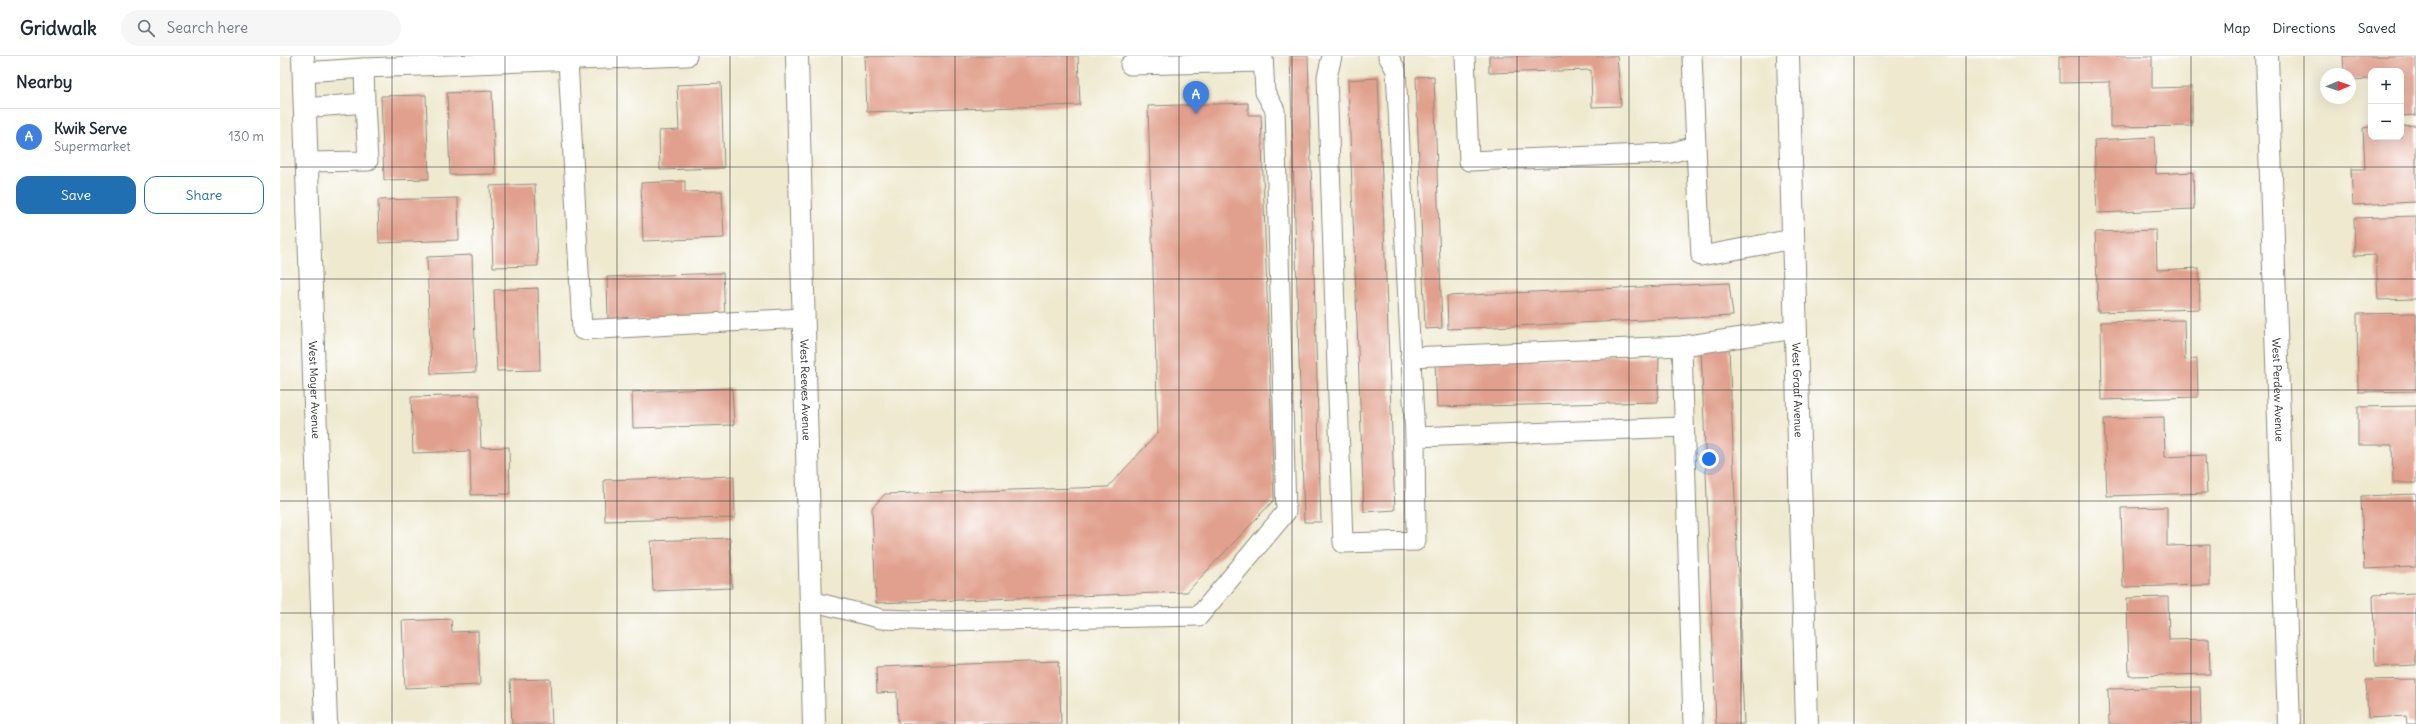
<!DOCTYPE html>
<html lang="en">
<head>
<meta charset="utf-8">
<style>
  body { margin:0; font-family:Delius,sans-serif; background:#f6f6f7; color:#1f2937 }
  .controls { position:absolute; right:12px; top:12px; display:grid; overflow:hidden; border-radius:8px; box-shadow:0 4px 16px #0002 }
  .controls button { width:36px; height:36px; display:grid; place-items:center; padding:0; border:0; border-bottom:1px solid #e0e1e3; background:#fff; color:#1f2937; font:20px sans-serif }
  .compass { position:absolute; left:2040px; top:12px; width:36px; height:36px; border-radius:50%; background:#fff; box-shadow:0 4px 16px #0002; rotate:88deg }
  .you { position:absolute; left:1429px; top:403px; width:14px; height:14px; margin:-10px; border:3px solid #fff; border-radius:50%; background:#1a73e8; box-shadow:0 0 0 6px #1a73e833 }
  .badge { display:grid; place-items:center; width:26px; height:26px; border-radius:50%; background:#1f6fb2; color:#fff; font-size:13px; font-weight:700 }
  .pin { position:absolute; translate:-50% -33px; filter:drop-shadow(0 1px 2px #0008) }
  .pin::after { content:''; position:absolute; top:21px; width:14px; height:12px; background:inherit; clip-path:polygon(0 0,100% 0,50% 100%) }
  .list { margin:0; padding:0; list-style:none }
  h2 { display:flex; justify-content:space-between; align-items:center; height:52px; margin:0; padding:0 16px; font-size:17px }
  h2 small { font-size:13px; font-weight:400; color:#747a83 }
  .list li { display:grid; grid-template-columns:26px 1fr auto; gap:12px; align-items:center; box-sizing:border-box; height:56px; padding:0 16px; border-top:1px solid #e0e1e3 }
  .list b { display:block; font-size:15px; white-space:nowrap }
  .list p { margin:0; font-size:13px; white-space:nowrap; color:#747a83 }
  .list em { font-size:13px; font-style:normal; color:#747a83 }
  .actions { display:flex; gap:8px; padding:12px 16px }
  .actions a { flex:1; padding:9px 0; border:1px solid #1f6fb2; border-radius:12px; text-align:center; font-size:14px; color:#1f6fb2 }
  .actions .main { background:#1f6fb2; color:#fff }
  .icon { flex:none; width:22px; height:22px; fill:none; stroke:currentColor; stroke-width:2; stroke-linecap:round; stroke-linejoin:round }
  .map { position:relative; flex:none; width:2136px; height:668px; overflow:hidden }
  header { display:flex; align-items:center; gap:24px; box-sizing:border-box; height:56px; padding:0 20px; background:#fff; border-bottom:1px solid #e0e1e3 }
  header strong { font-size:19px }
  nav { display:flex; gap:22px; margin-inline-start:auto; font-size:14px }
  .search { width:280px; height:36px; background:#f6f6f7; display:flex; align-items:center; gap:10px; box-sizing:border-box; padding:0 14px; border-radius:22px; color:#747a83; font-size:15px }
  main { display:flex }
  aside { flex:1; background:#fff }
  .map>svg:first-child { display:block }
  .building { fill:#e1a08d }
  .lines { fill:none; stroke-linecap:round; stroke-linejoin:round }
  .service-casing { stroke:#8c8a7d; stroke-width:21 }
  .minor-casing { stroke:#8c8a7d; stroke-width:24 }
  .service { stroke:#fff; stroke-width:19 }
  .minor { stroke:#fff; stroke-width:22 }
  .grid { fill:none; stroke:#2b2b2b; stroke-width:1; stroke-opacity:0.55 }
  .labels { text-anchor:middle; stroke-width:3; stroke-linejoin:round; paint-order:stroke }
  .street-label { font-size:11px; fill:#2b2b2b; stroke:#fff }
</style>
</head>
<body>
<header>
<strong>Gridwalk</strong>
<div class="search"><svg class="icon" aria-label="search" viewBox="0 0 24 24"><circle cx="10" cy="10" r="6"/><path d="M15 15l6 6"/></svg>Search here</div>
<nav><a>Map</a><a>Directions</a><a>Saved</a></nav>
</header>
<main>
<aside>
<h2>Nearby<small></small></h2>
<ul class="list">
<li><span class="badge" style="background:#3f7fe0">A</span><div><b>Kwik Serve</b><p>Supermarket</p></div><em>130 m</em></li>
</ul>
<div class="actions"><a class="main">Save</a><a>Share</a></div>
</aside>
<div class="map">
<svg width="2136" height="668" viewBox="0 0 2136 668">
  <rect width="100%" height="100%" fill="#fff"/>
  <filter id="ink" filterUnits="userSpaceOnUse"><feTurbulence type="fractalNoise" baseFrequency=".025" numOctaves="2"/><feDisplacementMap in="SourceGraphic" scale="8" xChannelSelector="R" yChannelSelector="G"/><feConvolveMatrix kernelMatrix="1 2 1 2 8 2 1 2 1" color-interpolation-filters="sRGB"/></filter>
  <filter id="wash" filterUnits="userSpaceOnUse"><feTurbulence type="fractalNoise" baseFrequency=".012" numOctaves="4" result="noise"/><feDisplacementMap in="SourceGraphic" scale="16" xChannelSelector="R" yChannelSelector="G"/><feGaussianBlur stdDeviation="0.9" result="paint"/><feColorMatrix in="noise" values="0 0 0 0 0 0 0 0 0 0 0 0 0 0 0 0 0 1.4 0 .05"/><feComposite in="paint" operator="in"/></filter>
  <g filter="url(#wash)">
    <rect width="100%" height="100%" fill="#eee9cf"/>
    <g id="blocks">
      <g class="building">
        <polygon points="585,0 798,0 800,49 587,56"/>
        <polygon points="1010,0 1028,0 1041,466 1024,466"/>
        <polygon points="1209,0 1337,0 1341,50 1312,51 1311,14 1209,17"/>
        <polygon points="1780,0 1872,0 1872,32 1912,31 1912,70 1830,71 1830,26 1780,27"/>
        <polygon points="2063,0 2136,0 2136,59 2121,60 2121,15 2091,15 2091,23 2070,24 2070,18 2064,18"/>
        <polygon points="1154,20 1162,272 1145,273 1136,21"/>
        <polygon points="1098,22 1115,454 1084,456 1068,24"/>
        <polygon points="441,27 444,112 380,114 379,75 399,74 397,29"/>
        <polygon points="212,35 215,118 170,119 167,37"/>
        <polygon points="146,39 149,123 104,124 101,40"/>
        <polygon points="968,47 968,59 981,59 994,444 907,536 596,547 592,452 605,438 828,431 878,377 868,50"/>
        <polygon points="2136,69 2136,146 2073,149 2071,113 2085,113 2083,72 2091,71 2091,81 2121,81 2121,70"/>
        <polygon points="1874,81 1876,118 1913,116 1914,153 1817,157 1814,84"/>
        <polygon points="405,125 405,136 442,135 444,182 363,185 361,127"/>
        <polygon points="255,128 258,210 213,211 210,130"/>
        <polygon points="178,142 179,184 99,187 98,144"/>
        <polygon points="2136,160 2136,243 2098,244 2096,199 2075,200 2074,162"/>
        <polygon points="1876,174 1877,214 1919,212 1920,253 1818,256 1815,176"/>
        <polygon points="192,199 196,316 151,318 147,201"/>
        <polygon points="443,217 445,261 328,265 327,221"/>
        <polygon points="1449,227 1453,260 1168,273 1167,240"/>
        <polygon points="258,232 260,314 217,315 214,234"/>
        <polygon points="2136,257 2136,335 2078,336 2077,258"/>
        <polygon points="1904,264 1905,304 1917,303 1918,341 1822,344 1821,266"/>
        <polygon points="1449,291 1464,668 1436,668 1421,292"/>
        <polygon points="1379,299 1378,346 1157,351 1155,306"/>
        <polygon points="452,332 454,369 353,372 352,336"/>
        <polygon points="199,339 201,392 229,391 230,438 191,439 190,395 133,397 131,341"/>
        <polygon points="2136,350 2136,427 2113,427 2112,389 2078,389 2078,351"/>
        <polygon points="1884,361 1885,401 1925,399 1927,437 1827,440 1824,363"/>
        <polygon points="454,420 455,462 325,465 324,424"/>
        <polygon points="2136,438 2136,511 2084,513 2081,440"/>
        <polygon points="1887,451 1887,490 1930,489 1930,529 1843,531 1841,452"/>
        <polygon points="450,482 452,532 373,535 371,485"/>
        <polygon points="2136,537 2136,609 2095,611 2093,539"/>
        <polygon points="1888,541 1889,584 1929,583 1930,618 1849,620 1847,542"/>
        <polygon points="171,563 172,576 198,575 200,629 125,632 122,565"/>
        <polygon points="779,605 781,668 618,668 617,636 597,637 596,611"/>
        <polygon points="270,623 272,668 232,668 230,624"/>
        <polygon points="2136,623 2136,668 2127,668 2126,660 2088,662 2086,624"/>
        <polygon points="1920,631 1921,668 1829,668 1828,633"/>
      </g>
    </g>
  </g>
  <g filter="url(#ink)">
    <use href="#blocks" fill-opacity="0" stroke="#8c8a7d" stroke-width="1"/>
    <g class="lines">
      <g class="service-casing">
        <g id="service">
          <polyline points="1052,0 1047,21 1063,487 1136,485 1135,381 1116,14 1108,0"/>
          <polyline points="1185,0 1189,105 1390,97 1416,90 1421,200 1513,183"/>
          <polyline points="1412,0 1416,90"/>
          <polyline points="288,4 302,274 523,262"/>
          <polyline points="850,9 983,6"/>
          <polyline points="23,16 84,12"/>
          <polyline points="24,52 85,47 84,12 407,0"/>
          <polyline points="26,106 88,105 85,47"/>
          <polyline points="1402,290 1413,668"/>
          <polyline points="1130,301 1402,290 1516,273"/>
          <polyline points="1135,381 1404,371"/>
          <polyline points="531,545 602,563 660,565 919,560 1006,456 995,54 985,36 983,0"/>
        </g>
      </g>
      <g class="minor-casing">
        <g id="minor">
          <path id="s1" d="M23 0 46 668"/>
          <path id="s2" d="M517 0 534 668"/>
          <path id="s3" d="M1508 0 1527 668"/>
          <path id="s4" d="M1987 0 2009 668"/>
        </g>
      </g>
      <use href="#service" class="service"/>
      <use href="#minor" class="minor"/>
    </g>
  </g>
  <path class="grid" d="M112 0V668M225 0V668M337 0V668M450 0V668M562 0V668M675 0V668M787 0V668M899 0V668M1012 0V668M1124 0V668M1237 0V668M1349 0V668M1461 0V668M1574 0V668M1686 0V668M1799 0V668M1911 0V668M2024 0V668M0 111H2136M0 223H2136M0 334H2136M0 445H2136M0 557H2136"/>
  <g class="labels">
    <g class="street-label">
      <text dy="4" stroke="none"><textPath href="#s1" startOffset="334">West Moyer Avenue</textPath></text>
      <text dy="4" stroke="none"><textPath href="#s2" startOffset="334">West Reeves Avenue</textPath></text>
      <text dy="4" stroke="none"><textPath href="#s3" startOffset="334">West Graaf Avenue</textPath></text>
      <text dy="4" stroke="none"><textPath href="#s4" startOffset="334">West Perdew Avenue</textPath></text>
    </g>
  </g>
</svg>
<div class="controls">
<button>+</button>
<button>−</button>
</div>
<svg class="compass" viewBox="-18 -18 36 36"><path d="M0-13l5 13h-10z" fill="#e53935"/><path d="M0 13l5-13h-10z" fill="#747a83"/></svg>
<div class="you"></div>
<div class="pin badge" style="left:916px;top:58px;background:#3f7fe0">A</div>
</div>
</main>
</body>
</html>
